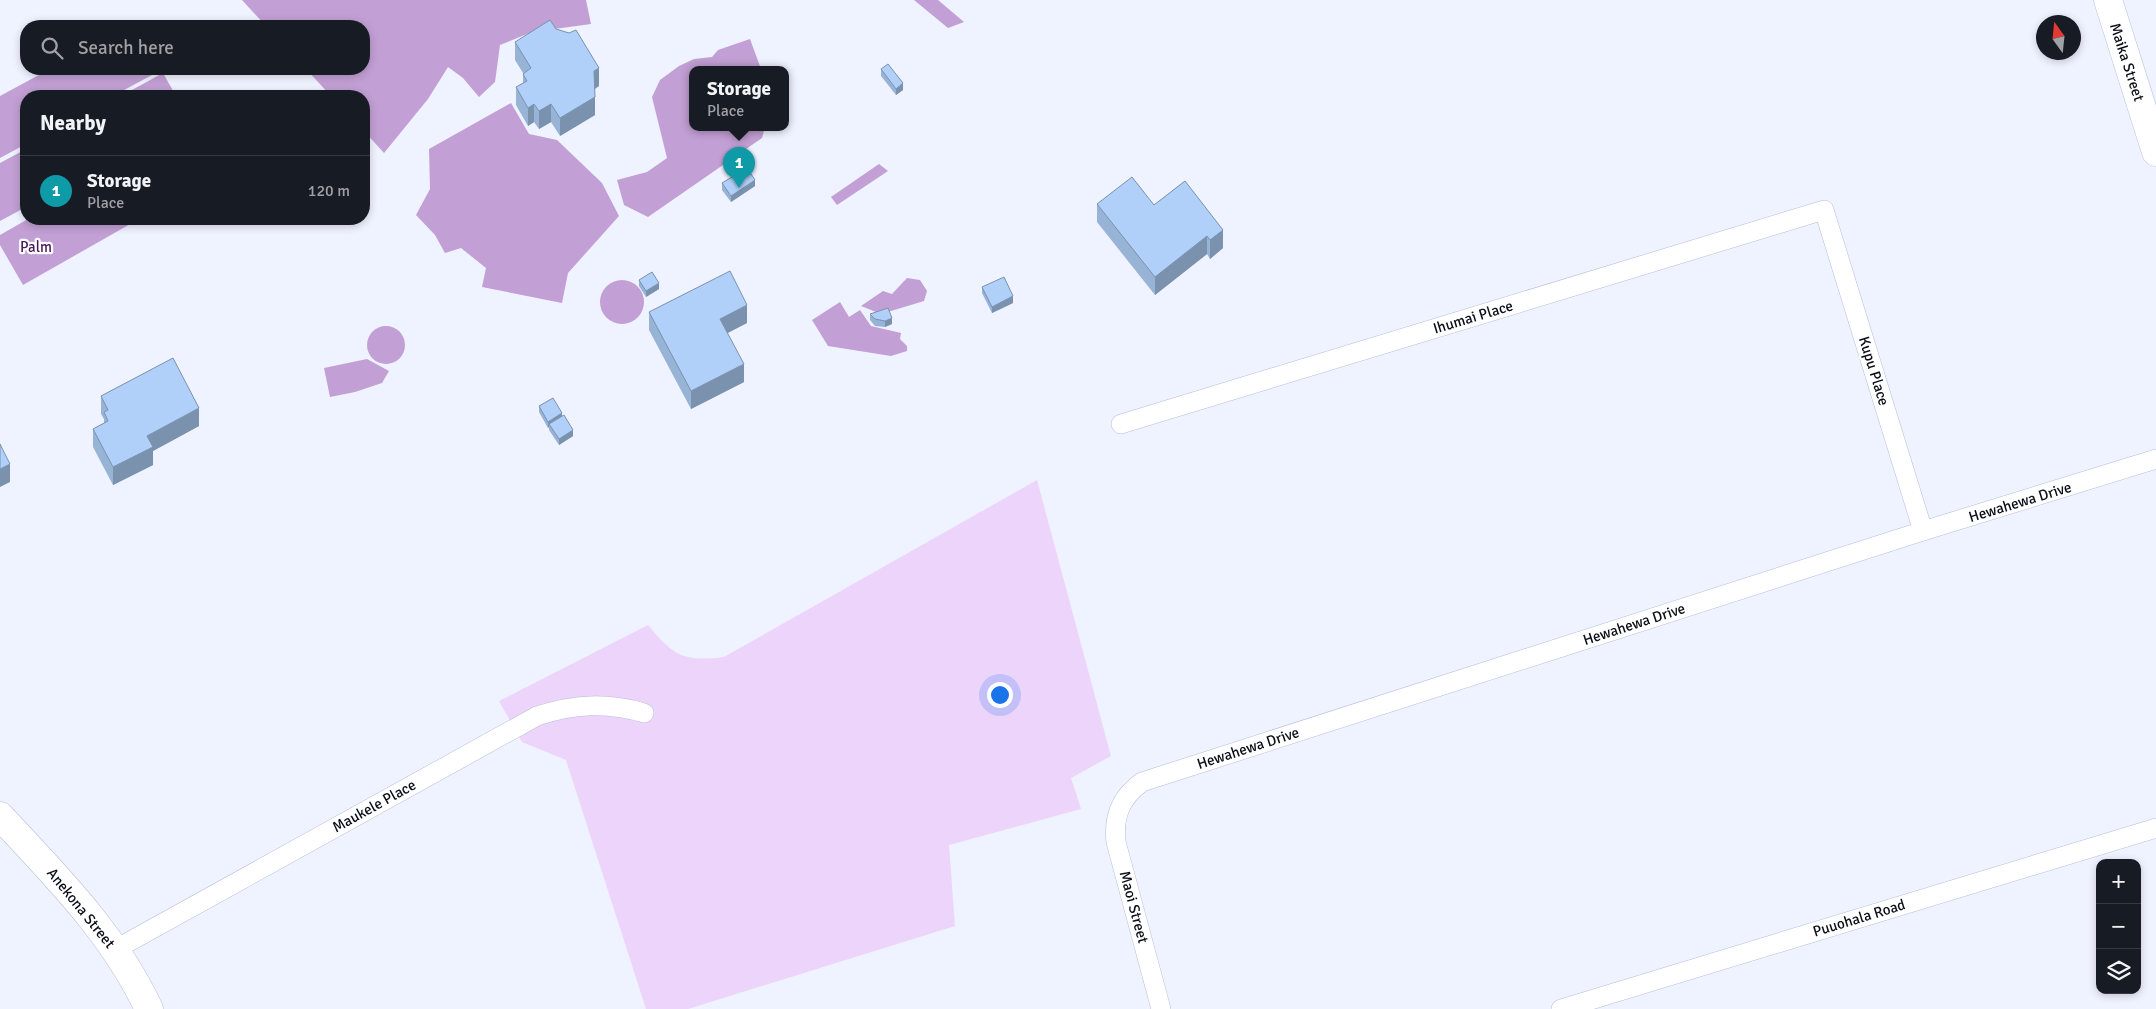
<!DOCTYPE html>
<html lang="en">
<head>
<meta charset="utf-8">
<style>
  body { margin:0; font-family:Signika,sans-serif; background:#20242c; color:#f1f3f6 }
  .controls { position:absolute; right:15px; bottom:15px; display:grid; overflow:hidden; border-radius:10px; box-shadow:0 2px 8px #0003 }
  .controls button { width:45px; height:45px; display:grid; place-items:center; padding:0; border:0; border-bottom:1px solid #363941; background:#171b24; color:#f1f3f6; font:25px sans-serif }
  .compass { position:absolute; left:2036px; top:15px; width:45px; height:45px; border-radius:50%; background:#171b24; box-shadow:0 2px 8px #0003; rotate:345deg }
  .you { position:absolute; left:999px; top:694px; width:18px; height:18px; margin:-12px; border:4px solid #fff; border-radius:50%; background:#1a73e8; box-shadow:0 0 0 8px #1a73e833 }
  .badge { display:grid; place-items:center; width:32px; height:32px; border-radius:50%; background:#b45309; color:#fff; font-size:16px; font-weight:700 }
  .pin { position:absolute; translate:-50% -41px; filter:drop-shadow(0 1px 2px #0008) }
  .pin::after { content:''; position:absolute; top:26px; width:18px; height:15px; background:inherit; clip-path:polygon(0 0,100% 0,50% 100%) }
  .popup { position:absolute; left:689px; top:66px; width:100px; height:65px; box-sizing:border-box; display:grid; place-content:center; border-radius:10px; background:#171b24; filter:drop-shadow(0 1px 4px #0005); font-size:16px; white-space:nowrap; color:#9ea1a6 }
  .popup b { font-size:19px; color:#f1f3f6 }
  .popup::after { content:''; position:absolute; left:50%; top:100%; margin-left:-10px; border:10px solid transparent; border-top-color:#171b24 }
  .list { margin:0; padding:0; list-style:none }
  h2 { display:flex; justify-content:space-between; align-items:center; height:65px; margin:0; padding:0 20px; font-size:21px }
  h2 small { font-size:16px; font-weight:400; color:#9ea1a6 }
  .list li { display:grid; grid-template-columns:32px 1fr auto; gap:15px; align-items:center; box-sizing:border-box; height:70px; padding:0 20px; border-top:1px solid #363941 }
  .list b { display:block; font-size:19px; white-space:nowrap }
  .list p { margin:0; font-size:16px; white-space:nowrap; color:#9ea1a6 }
  .list em { font-size:16px; font-style:normal; color:#9ea1a6 }
  .icon { flex:none; width:28px; height:28px; fill:none; stroke:currentColor; stroke-width:2; stroke-linecap:round; stroke-linejoin:round }
  .map { position:relative; flex:none; width:2156px; height:1009px; overflow:hidden }
  .search { position:absolute; background:#171b24; box-shadow:0 2px 8px #0003; left:20px; top:20px; width:350px; height:55px; display:flex; align-items:center; gap:12px; box-sizing:border-box; padding:0 18px; border-radius:20px; color:#9ea1a6; font-size:19px }
  .panel { position:absolute; background:#171b24; box-shadow:0 2px 8px #0003; left:20px; top:90px; width:350px; height:135px; border-radius:20px }
  .map>svg:first-child { display:block }
  .green { fill:#edd4fa }
  .forest { fill:#c29fd4 }
  .lines { fill:none; stroke-linecap:round; stroke-linejoin:round }
  .service-casing { stroke:#b6bddb; stroke-width:20 }
  .minor-casing { stroke:#b6bddb; stroke-width:29 }
  .service { stroke:#fff; stroke-width:19 }
  .minor { stroke:#fff; stroke-width:28 }
  .wall { fill:#97b3d6 }
  .shaded-wall { fill:#7b92ae }
  .building { fill:#b0d0f9; stroke:#7b92ae }
  .labels { text-anchor:middle; stroke-width:4.5; stroke-linejoin:round; paint-order:stroke }
  .street-label { font-size:15px; fill:#0b0d17; stroke:#fff }
  .park-label { font-size:15px; fill:#461958; stroke:#fff }
</style>
</head>
<body>
<div class="map">
<svg width="2156" height="1009" viewBox="0 0 2156 1009">
  <rect width="100%" height="100%" fill="#eff2ff"/>
  <path class="green" d="M1037 480 1111 756 1071 778 1081 809 949 845 955 926 688 1009H646L566 760 522 742 499 701 648 625C674 656 683 662 724 657Z"/>
  <g class="forest">
    <polygon points="242,0 586,0 591,24 532,32 500,45 495,82 479,97 463,78 448,67 428,99 384,153 364,131 364,96 331,96 306,69 364,69 364,26 266,26"/>
    <polygon points="914,0 938,0 964,22 948,28"/>
    <polygon points="750,39 761,69 693,69 693,127 765,127 762,138 648,217 624,205 617,180 647,172 667,158 652,97 660,80 679,66 694,59 712,57 718,50"/>
    <polygon points="50,69 148,69 152,75 113,96 26,96 26,144 0,158 0,96"/>
    <polygon points="163,73 176,96 121,96"/>
    <polygon points="511,103 529,134 557,140 602,183 619,216 568,273 562,303 482,287 486,268 461,248 445,253 435,235 416,215 430,189 429,149"/>
    <polygon points="26,149 26,207 0,221 0,163"/>
    <polygon points="879,164 888,171 837,205 831,197"/>
    <polygon points="28,219 139,219 23,285 0,245 0,235"/>
    <polygon points="907,278 920,280 927,291 924,301 881,314 861,306 883,291 892,294"/>
    <circle cx="622" cy="302" r="22"/>
    <polygon points="840,302 849,317 860,310 871,326 901,333 900,339 907,346 907,351 891,356 828,346 812,320"/>
    <circle cx="386" cy="345" r="19"/>
    <polygon points="367,359 389,371 382,383 355,392 330,397 324,368"/>
  </g>
  <g class="lines">
    <g class="service-casing">
      <g id="service">
        <polyline points="1121,424 1824,210 1923,531"/>
        <path d="M116 949 537 716C574 704 607 702 644 713"/>
        <path d="M1161 1009 1116 842C1113 816 1121 797 1142 782L1923 531 2156 459"/>
        <polyline points="1561,1009 2156,828"/>
      </g>
    </g>
    <g class="minor-casing">
      <g id="minor">
        <polyline points="2108,0 2156,152"/>
        <path d="M0 816C56 876 114 934 149 1009"/>
      </g>
    </g>
    <use href="#service" class="service"/>
    <use href="#minor" class="minor"/>
  </g>
  <g class="wall">
    <polygon points="556,29 599,86 595,89 595,115 560,136 551,122 539,129 534,122 528,126 516,105 516,87 523,84 523,73 515,60 515,42"/>
    <polygon points="881,69 903,90 896,95 881,76"/>
    <polygon points="1185,181 1223,248 1210,259 1207,254 1155,295 1097,222 1097,204 1154,205"/>
    <polygon points="722,183 755,186 731,202 722,190"/>
    <polygon points="639,280 659,289 646,297 639,286"/>
    <polygon points="982,287 1013,303 992,313 982,293"/>
    <polygon points="649,312 747,323 727,333 744,382 691,409 649,330"/>
    <polygon points="870,314 892,324 885,327 875,326 870,320"/>
    <polygon points="101,396 199,426 153,451 153,465 113,485 93,447 93,429 104,423 104,419 101,414"/>
    <polygon points="539,406 562,416 573,436 559,445 549,430 549,427 548,428 539,412"/>
  </g>
  <g class="shaded-wall">
    <polygon points="599,68 599,86 594,89 594,71"/>
    <polygon points="903,83 903,90 896,95 896,89"/>
    <polygon points="595,97 595,115 560,136 560,118"/>
    <polygon points="534,104 534,122 528,126 528,108"/>
    <polygon points="551,104 551,122 539,129 539,111"/>
    <polygon points="755,180 755,186 731,202 731,196"/>
    <polygon points="1223,230 1223,248 1210,259 1210,240"/>
    <polygon points="1207,236 1207,254 1155,295 1155,277"/>
    <polygon points="659,283 659,289 646,297 646,291"/>
    <polygon points="1013,296 1013,303 992,313 992,307"/>
    <polygon points="747,305 747,323 720,337 720,319"/>
    <polygon points="892,318 892,324 885,327 885,321"/>
    <polygon points="744,364 744,382 691,409 691,391"/>
    <polygon points="199,408 199,426 153,451 153,465 113,485 113,467 147,436"/>
    <polygon points="562,413 562,420 549,424 549,427 548,428 548,422"/>
    <polygon points="573,430 573,436 559,445 559,439"/>
    <polygon points="10,464 10,482 0,487 0,469"/>
  </g>
  <g class="building">
    <polygon points="550,20 556,29 569,33 576,30 599,68 594,71 595,97 560,118 551,104 539,111 534,104 528,108 516,87 527,81 523,74 531,68 515,42"/>
    <polygon points="888,64 903,83 896,89 881,69"/>
    <polygon points="747,168 755,180 731,196 722,183"/>
    <polygon points="1132,177 1154,205 1185,181 1223,230 1210,240 1207,236 1155,277 1097,204"/>
    <polygon points="730,271 747,305 720,319 744,364 691,391 649,312"/>
    <polygon points="652,272 659,283 646,291 639,280"/>
    <polygon points="1004,277 1013,296 992,307 982,287"/>
    <polygon points="888,308 892,318 885,321 875,319 870,314"/>
    <polygon points="173,358 199,408 147,436 153,447 113,467 93,429 108,421 104,412 108,410 101,396"/>
    <polygon points="553,398 562,413 548,422 539,406"/>
    <polygon points="564,415 573,430 559,439 549,424"/>
    <polygon points="0,444 10,464 0,469"/>
  </g>
  <g class="labels">
    <g class="street-label">
      <text transform="translate(2127 62) rotate(72)" y="5">Maika Street</text>
      <text transform="translate(1473 317) rotate(-17)" y="5">Ihumai Place</text>
      <text transform="translate(1874 371) rotate(73)" y="5">Kupu Place</text>
      <text transform="translate(2020 502) rotate(-17)" y="5">Hewahewa Drive</text>
      <text transform="translate(1634 624) rotate(-18)" y="5">Hewahewa Drive</text>
      <text transform="translate(1248 748) rotate(-18)" y="5">Hewahewa Drive</text>
      <text transform="translate(374 806) rotate(-29)" y="5">Maukele Place</text>
      <text transform="translate(1134 907) rotate(75)" y="5">Maoi Street</text>
      <text transform="translate(81 908) rotate(51)" y="5">Anekona Street</text>
      <text transform="translate(1859 918) rotate(-17)" y="5">Puuohala Road</text>
    </g>
    <g class="park-label">
      <text x="36" y="252">Palm</text>
    </g>
  </g>
</svg>
<div class="controls">
<button>+</button>
<button>−</button>
<button><svg class="icon" aria-label="layers" viewBox="0 0 24 24"><path d="M12 4l9 5-9 5-9-5zM3 14l9 5 9-5"/></svg></button>
</div>
<svg class="compass" viewBox="-18 -18 36 36"><path d="M0-13l5 13h-10z" fill="#e53935"/><path d="M0 13l5-13h-10z" fill="#9ea1a6"/></svg>
<div class="you"></div>
<div class="pin badge" style="left:739px;top:188px;background:#0f9aa8">1</div>
<div class="popup"><b>Storage</b>Place</div>
<div class="search"><svg class="icon" aria-label="search" viewBox="0 0 24 24"><circle cx="10" cy="10" r="6"/><path d="M15 15l6 6"/></svg>Search here</div>
<section class="panel">
<h2>Nearby<small></small></h2>
<ul class="list">
<li><span class="badge" style="background:#0f9aa8">1</span><div><b>Storage</b><p>Place</p></div><em>120 m</em></li>
</ul>
</section>
</div>
</body>
</html>
